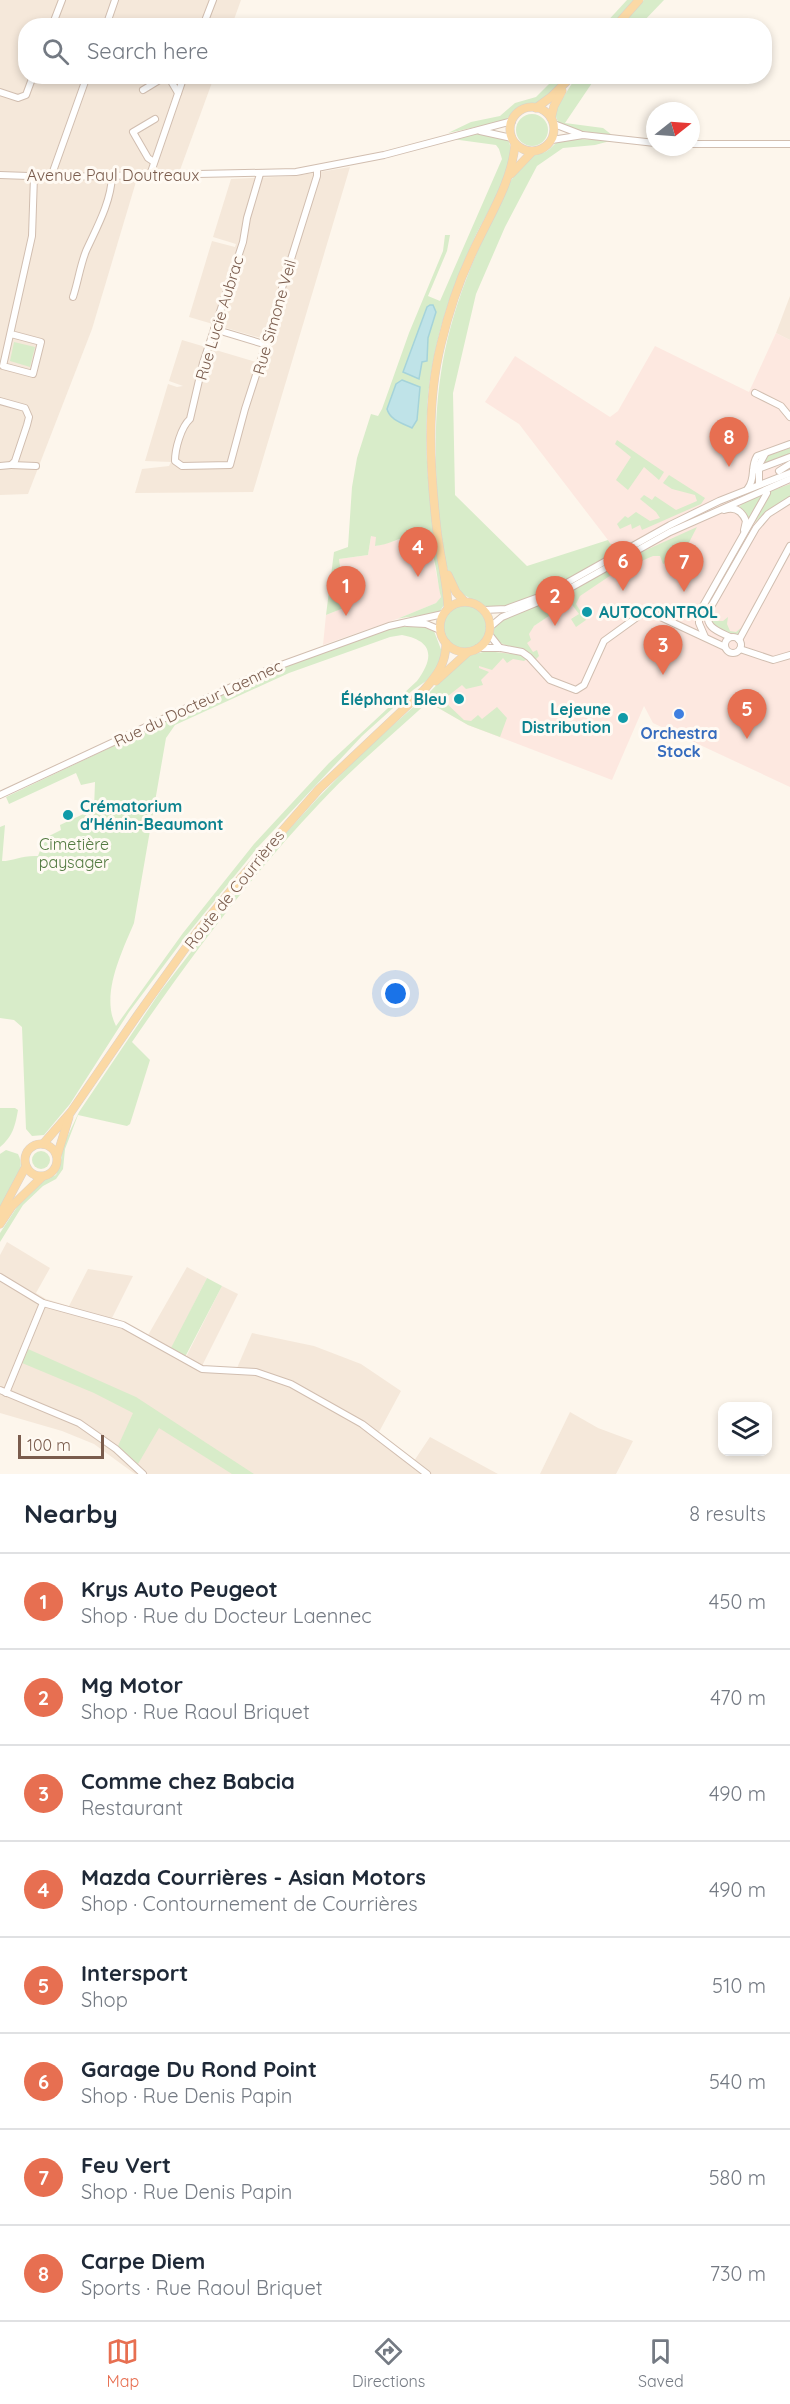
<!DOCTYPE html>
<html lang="en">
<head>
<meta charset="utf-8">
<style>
  body { margin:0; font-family:Quicksand,sans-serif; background:#f6f6f7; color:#1f2937 }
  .controls { position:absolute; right:18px; bottom:18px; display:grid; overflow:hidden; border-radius:12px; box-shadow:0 3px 9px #0003 }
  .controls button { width:54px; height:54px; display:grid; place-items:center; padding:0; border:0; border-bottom:2px solid #e0e1e3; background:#fff; color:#1f2937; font:30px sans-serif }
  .compass { position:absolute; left:646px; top:102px; width:54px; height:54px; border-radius:50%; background:#fff; box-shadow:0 3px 9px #0003; rotate:73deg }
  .scale { position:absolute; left:18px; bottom:15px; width:86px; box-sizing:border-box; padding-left:6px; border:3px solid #7a5c4d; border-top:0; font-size:16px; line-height:21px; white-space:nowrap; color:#7a5c4d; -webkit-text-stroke:4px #fffaf3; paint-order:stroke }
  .you { position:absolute; left:396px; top:994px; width:21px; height:21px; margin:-15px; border:4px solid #fff; border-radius:50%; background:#1a73e8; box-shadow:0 0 0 9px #1a73e833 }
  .badge { display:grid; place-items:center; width:39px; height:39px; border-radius:50%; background:#e76f51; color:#fff; font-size:20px; font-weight:700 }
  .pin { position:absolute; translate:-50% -50px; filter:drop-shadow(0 2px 3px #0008) }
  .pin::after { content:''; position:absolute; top:32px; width:21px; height:18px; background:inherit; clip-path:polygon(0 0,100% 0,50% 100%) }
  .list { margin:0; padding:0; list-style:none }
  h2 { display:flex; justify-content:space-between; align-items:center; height:78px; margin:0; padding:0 24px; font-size:26px }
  h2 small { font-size:20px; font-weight:400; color:#747a83 }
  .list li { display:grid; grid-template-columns:39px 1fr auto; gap:18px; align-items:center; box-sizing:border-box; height:96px; padding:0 24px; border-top:2px solid #e0e1e3 }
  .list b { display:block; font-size:22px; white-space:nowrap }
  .list p { margin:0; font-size:20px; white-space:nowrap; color:#747a83 }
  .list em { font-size:20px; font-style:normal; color:#747a83 }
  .icon { flex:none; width:33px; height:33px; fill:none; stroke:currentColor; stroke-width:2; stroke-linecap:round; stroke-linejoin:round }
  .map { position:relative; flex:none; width:790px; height:1474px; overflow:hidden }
  .search { position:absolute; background:#fff; box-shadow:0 3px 9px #0003; left:18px; right:18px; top:18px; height:66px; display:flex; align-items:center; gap:15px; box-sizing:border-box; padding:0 21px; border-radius:24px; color:#747a83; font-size:22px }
  .sheet { height:846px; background:#fff }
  nav { display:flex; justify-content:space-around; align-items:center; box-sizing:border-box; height:84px; border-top:2px solid #e0e1e3; background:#fff; font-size:16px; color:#747a83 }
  nav a { display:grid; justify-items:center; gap:3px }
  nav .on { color:#e76f51 }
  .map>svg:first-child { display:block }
  .residential { fill:#f5e8da }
  .commercial { fill:#fde8e0 }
  .green { fill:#d8ecc9; fill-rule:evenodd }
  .water { fill:#bfe3e8; stroke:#a5d3da; stroke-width:1.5 }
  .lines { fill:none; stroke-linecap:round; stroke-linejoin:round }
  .minor-casing { stroke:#d1beb0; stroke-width:8 }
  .major-casing { stroke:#dad1cd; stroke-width:9 }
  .minor { stroke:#fff; stroke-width:6 }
  .major { stroke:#fbd9a5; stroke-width:8 }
  .culture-dot { fill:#0f9aa8; stroke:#fffaf3; stroke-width:2 }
  .shop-dot { fill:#3f7fe0; stroke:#fffaf3; stroke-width:2 }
  .labels { text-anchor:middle; stroke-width:6; stroke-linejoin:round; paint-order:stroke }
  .street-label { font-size:16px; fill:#7a5c4d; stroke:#fffaf3 }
  .culture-label { font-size:16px; font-weight:bold; fill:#0d838f; stroke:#fffaf3; text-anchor:start }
  .shop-label { font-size:16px; font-weight:bold; fill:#366cbe; stroke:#fffaf3 }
  .park-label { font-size:16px; fill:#537a41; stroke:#fffaf3 }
</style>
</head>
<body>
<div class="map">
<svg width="790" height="1474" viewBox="0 0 790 1474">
  <rect width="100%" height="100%" fill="#fdf6ec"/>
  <g class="residential">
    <polygon points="0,0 241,0 232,25 26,26 26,76 214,77 180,170 180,175 138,175 92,329 28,494 0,495"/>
    <polygon points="350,167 253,492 135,493 142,469 169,466 171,462 145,461 168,384 177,387 183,386 169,381 182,340 256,362 264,339 189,317 212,241 235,247 236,244 213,237 231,179 295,176"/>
    <polygon points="790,296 790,340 776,333"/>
    <polygon points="7,1242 50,1268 36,1293 46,1299 69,1306 88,1269 133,1276 112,1318 124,1323 147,1337 187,1267 207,1278 172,1348 186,1357 222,1286 238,1294 202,1366 237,1368 252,1333 314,1346 361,1364 401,1391 379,1432 414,1461 430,1437 498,1474 135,1474 94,1444 62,1431 0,1413 0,1255"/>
    <polygon points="570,1412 598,1428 633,1441 616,1474 540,1474"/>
  </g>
  <g class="commercial">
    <polygon points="776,333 790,340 790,787 653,723 644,706 612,780 468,725 428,702 480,662 502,652 534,626 624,566 608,540 519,424 485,402 515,356 610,417 618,411 655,346 749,392"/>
    <polygon points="371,536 377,536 376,546 412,536 420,537 426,541 431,547 441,597 436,603 397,619 323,645 326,615 346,607 339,559 368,555"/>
  </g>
  <g class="green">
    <polygon points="627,0 635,0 611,25 603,26"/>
    <polygon points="644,0 664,0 640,25 621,26"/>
    <polygon points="556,77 567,77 555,90 539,103 520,107 504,121 448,133 471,122 500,116 515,103 536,97"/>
    <polygon points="576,77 596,77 565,123 603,128 612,135 574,130 558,122 554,112"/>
    <circle cx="532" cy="130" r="16"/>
    <path d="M474 133H488L508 140C520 160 485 216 475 237 449 292 430 351 427 412 423 477 436 540 445 604 443 606 441 610 439 612 435 614 405 617 397 619L436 603 441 597C436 580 437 535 413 536 400 537 388 545 375 546L376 537 371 536 368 555 339 559 346 607 326 615 334 552 348 547 352 487 357 458 371 414 378 416 382 409 409 333 443 251 445 235H450L447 251 428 296 440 301 502 159 499 149 496 145 452 139ZM436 312 428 338 427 361 422 362 419 378 405 373Z"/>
    <path d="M565 138 610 141 595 145 563 148 537 166 505 227 476 294 453 393 455 495 527 566 608 540 615 551C590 566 516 615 488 607 484 606 460 594 458 590 442 567 440 534 438 507 430 394 442 324 491 222 502 199 510 174 531 157 535 154 542 154 547 151 554 146 556 141 565 138Z"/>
    <polygon points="14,342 35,347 30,367 10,361"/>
    <polygon points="617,440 664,472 659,480 644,467 628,490 616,480 631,457 615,444"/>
    <polygon points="790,448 790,455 762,465 767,456"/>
    <polygon points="669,475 705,498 701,504 642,530 640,525 632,529 631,524 620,529 617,524 625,516 628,518 636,512 650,521 660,518 656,512 640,499 644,495 652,500 655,496 676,510 697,501 695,495 672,489 663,483"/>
    <polygon points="790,484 790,497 767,511 751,526 771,491"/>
    <polygon points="764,494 749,520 744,511 739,507 744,502"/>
    <path d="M697 527 681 558 663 564 660 556H653L630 566 629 563 580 596 576 604 586 620 576 627 571 619 579 614 570 602 534 626 529 634 531 640 527 643 533 652 537 650 539 656 535 660C524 646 506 650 494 638V629L501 620 565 594 624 560Z"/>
    <circle cx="464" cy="627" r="22"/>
    <polygon points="728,617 727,624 730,631 736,632 741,628 738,634 727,633 711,625 711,621 723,621"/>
    <path d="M419 625 434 631 442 652 438 668 429 679 413 690 362 736 258 847 186 936 129 1012 70 1104 44 1135 32 1136 26 1129 22 1027 14 1020 0 1018V827L5 825 2 861C13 861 23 855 38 856L45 838 61 830 60 825 94 809 95 782 81 785 76 773 9 804 6 797 263 675C307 657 373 627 419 625ZM402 635C434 641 434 658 417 681L329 763 254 844 183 933 116 1026C100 995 122 952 134 923L166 738 175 725 289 673 390 637Z"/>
    <path d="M487 651 521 655 527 659 524 661 513 659 507 663 503 658 492 670 479 666V668L489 672 481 680 483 685 466 689 462 685 443 700 464 720 471 721 478 715 482 719 497 707 507 718 500 737 468 725 428 702C391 736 352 768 318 805 249 878 189 959 132 1042L150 1060 130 1124 127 1126 78 1115 65 1149 63 1169 56 1179 43 1186 23 1205 0 1242V1233L19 1204 42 1181 56 1175 61 1161 63 1146 79 1112 160 992 266 855 316 800 366 749 427 695 463 657Z"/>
    <path d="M0 1108H15L18 1110C15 1126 13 1136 0 1147Z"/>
    <path d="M6 1150 18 1154C28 1172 9 1193 0 1209V1154Z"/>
    <circle cx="41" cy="1160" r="9"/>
    <polygon points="207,1278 222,1286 185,1357 171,1348"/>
    <polygon points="28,1349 136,1397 254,1474 232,1474 159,1428 138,1464 118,1446 133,1413 94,1393 22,1363"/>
  </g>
  <g class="water">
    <polygon points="430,305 433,305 436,312 428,338 427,361 422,362 419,379 403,372 427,307"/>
    <path d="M402 380 420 387 417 420 412 428C402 423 390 420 387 409L396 384Z"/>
  </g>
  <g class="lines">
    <g class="minor-casing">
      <g id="minor">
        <polyline points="52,26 62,0"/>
        <polyline points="106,26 115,0"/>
        <polyline points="203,26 213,0"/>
        <polyline points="168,76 178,93"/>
        <polyline points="143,90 166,76"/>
        <polyline points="0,92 18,98 26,95 33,76"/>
        <polyline points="554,124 580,134"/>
        <polyline points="480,131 512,138"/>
        <polyline points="552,140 583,135 655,143"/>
        <polyline points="691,144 790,144"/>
        <polyline points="154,162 148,158 133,132 155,119"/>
        <path d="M260 174 247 218 243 242 203 363 190 419C181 427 175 449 175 461L182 466 230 465 245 409 280 301 282 288 317 176V169"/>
        <polyline points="0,175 57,177 296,172 384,155 512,121"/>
        <polyline points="150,175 184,76"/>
        <polyline points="51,177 87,76"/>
        <path d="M73 297C78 282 80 266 86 251 97 227 111 202 112 176"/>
        <polyline points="214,329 267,345"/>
        <polyline points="11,334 41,342 33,374 3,366 32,236 34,176"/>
        <polyline points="755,393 781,406 790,417"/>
        <polyline points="0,401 25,408 29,417 27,425 15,461 11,465 0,466"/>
        <polyline points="11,465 36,466"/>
        <polyline points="753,471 790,457"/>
        <polyline points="779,471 790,464"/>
        <polyline points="759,484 759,465 765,454"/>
        <path d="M748 488C756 478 750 467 757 456L790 444"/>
        <path d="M724 510C735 506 742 511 746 521L744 530"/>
        <polyline points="484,610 506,609 547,594 670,525 719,501 790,473"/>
        <polyline points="407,623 426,624 440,630"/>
        <polyline points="490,627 502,617 565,591 670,532 790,479"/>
        <polyline points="489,634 500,648"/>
        <polyline points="705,637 699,623 699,613 767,493"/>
        <path d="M730 637C718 631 705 628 708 612L756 528 768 514 790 500"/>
        <circle cx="733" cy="645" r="8"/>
        <polyline points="739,640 790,546"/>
        <polyline points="478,648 501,648 522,652 529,657 550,680 576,690 584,685 604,641 640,615 652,613 725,647"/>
        <polyline points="740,649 773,660 790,655"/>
        <polyline points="0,795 270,669 389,626 443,614"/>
        <polyline points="0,1277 43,1303 123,1325 202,1369 256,1372 291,1384 362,1424 427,1474"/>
        <polyline points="0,1390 79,1423 116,1449 143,1474"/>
        <polyline points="6,1393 43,1303"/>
      </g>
    </g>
    <g class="major-casing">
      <g id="major">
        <polyline points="616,26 639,0"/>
        <circle cx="532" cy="129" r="22"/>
        <polyline points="536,108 551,97 572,76"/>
        <polyline points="551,118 554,106 562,91"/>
        <polyline points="511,174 532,152"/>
        <polyline points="448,575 456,592 464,601"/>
        <circle cx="465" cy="627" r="25"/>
        <path d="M448 607C447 581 440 557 437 531 430 470 426 404 441 344 448 315 457 286 470 258 486 221 512 184 515 144"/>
        <polyline points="436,681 468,652"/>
        <circle cx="41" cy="1160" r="16"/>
        <path d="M43 1144 71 1112 139 1013 197 932 241 878 319 789 424 690C437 675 446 664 446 643"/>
        <polyline points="57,1156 69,1117"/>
        <polyline points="0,1215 26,1166"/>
        <polyline points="0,1224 12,1206 42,1177"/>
      </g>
    </g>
    <use href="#minor" class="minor"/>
    <use href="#major" class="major"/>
  </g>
  <g class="culture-dot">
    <circle cx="587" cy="612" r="6"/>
    <circle cx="459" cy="699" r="6"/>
    <circle cx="623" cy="718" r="6"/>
    <circle cx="68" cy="815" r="6"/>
  </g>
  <circle class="shop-dot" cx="679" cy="714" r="6"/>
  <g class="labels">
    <g class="street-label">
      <text x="113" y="181">Avenue Paul Doutreaux</text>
      <text transform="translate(274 317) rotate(-74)" y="6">Rue Simone Veil</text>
      <text transform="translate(219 318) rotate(-73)" y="6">Rue Lucie Aubrac</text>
      <text transform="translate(198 703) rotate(-25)" y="6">Rue du Docteur Laennec</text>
      <text transform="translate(234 889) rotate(-51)" y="6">Route de Courrières</text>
    </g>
    <g class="culture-label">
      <text x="599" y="618">AUTOCONTROL</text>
      <text x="447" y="705" text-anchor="end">Éléphant Bleu</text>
      <text x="611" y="715" text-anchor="end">Lejeune<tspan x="611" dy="18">Distribution</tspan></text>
      <text x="80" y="812">Crématorium<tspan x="80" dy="18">d'Hénin-Beaumont</tspan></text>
    </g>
    <g class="shop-label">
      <text x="679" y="739">Orchestra<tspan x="679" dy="18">Stock</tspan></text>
    </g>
    <g class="park-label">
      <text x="74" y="850">Cimetière<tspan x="74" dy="18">paysager</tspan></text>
    </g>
  </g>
</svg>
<div class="controls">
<button><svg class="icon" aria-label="layers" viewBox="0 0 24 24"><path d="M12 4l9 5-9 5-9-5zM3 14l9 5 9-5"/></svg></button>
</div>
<svg class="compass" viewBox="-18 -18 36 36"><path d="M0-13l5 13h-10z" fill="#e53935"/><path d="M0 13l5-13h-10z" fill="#747a83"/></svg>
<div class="scale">100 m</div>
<div class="you"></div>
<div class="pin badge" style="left:346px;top:616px">1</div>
<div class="pin badge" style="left:555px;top:626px">2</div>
<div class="pin badge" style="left:663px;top:675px">3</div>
<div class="pin badge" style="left:418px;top:577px">4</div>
<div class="pin badge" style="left:747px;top:739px">5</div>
<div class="pin badge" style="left:623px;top:591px">6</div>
<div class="pin badge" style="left:684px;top:592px">7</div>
<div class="pin badge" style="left:729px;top:467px">8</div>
<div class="search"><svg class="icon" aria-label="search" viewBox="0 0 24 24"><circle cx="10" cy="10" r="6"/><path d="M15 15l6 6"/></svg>Search here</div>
</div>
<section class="sheet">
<h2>Nearby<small>8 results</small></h2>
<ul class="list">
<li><span class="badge">1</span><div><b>Krys Auto Peugeot</b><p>Shop · Rue du Docteur Laennec</p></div><em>450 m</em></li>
<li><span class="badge">2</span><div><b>Mg Motor</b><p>Shop · Rue Raoul Briquet</p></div><em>470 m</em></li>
<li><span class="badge">3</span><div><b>Comme chez Babcia</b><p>Restaurant</p></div><em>490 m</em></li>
<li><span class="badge">4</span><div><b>Mazda Courrières - Asian Motors</b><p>Shop · Contournement de Courrières</p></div><em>490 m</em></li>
<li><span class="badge">5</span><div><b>Intersport</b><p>Shop</p></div><em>510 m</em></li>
<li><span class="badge">6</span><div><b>Garage Du Rond Point</b><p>Shop · Rue Denis Papin</p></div><em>540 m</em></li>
<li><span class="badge">7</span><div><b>Feu Vert</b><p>Shop · Rue Denis Papin</p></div><em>580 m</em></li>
<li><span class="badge">8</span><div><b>Carpe Diem</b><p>Sports · Rue Raoul Briquet</p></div><em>730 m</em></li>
</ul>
</section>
<nav>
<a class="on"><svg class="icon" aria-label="map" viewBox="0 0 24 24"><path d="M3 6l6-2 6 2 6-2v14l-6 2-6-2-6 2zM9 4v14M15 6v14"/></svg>Map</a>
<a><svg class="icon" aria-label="directions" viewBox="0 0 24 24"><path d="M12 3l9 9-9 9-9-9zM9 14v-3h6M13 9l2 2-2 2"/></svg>Directions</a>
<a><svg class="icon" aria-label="saved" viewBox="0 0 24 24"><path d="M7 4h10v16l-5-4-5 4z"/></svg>Saved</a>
</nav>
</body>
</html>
